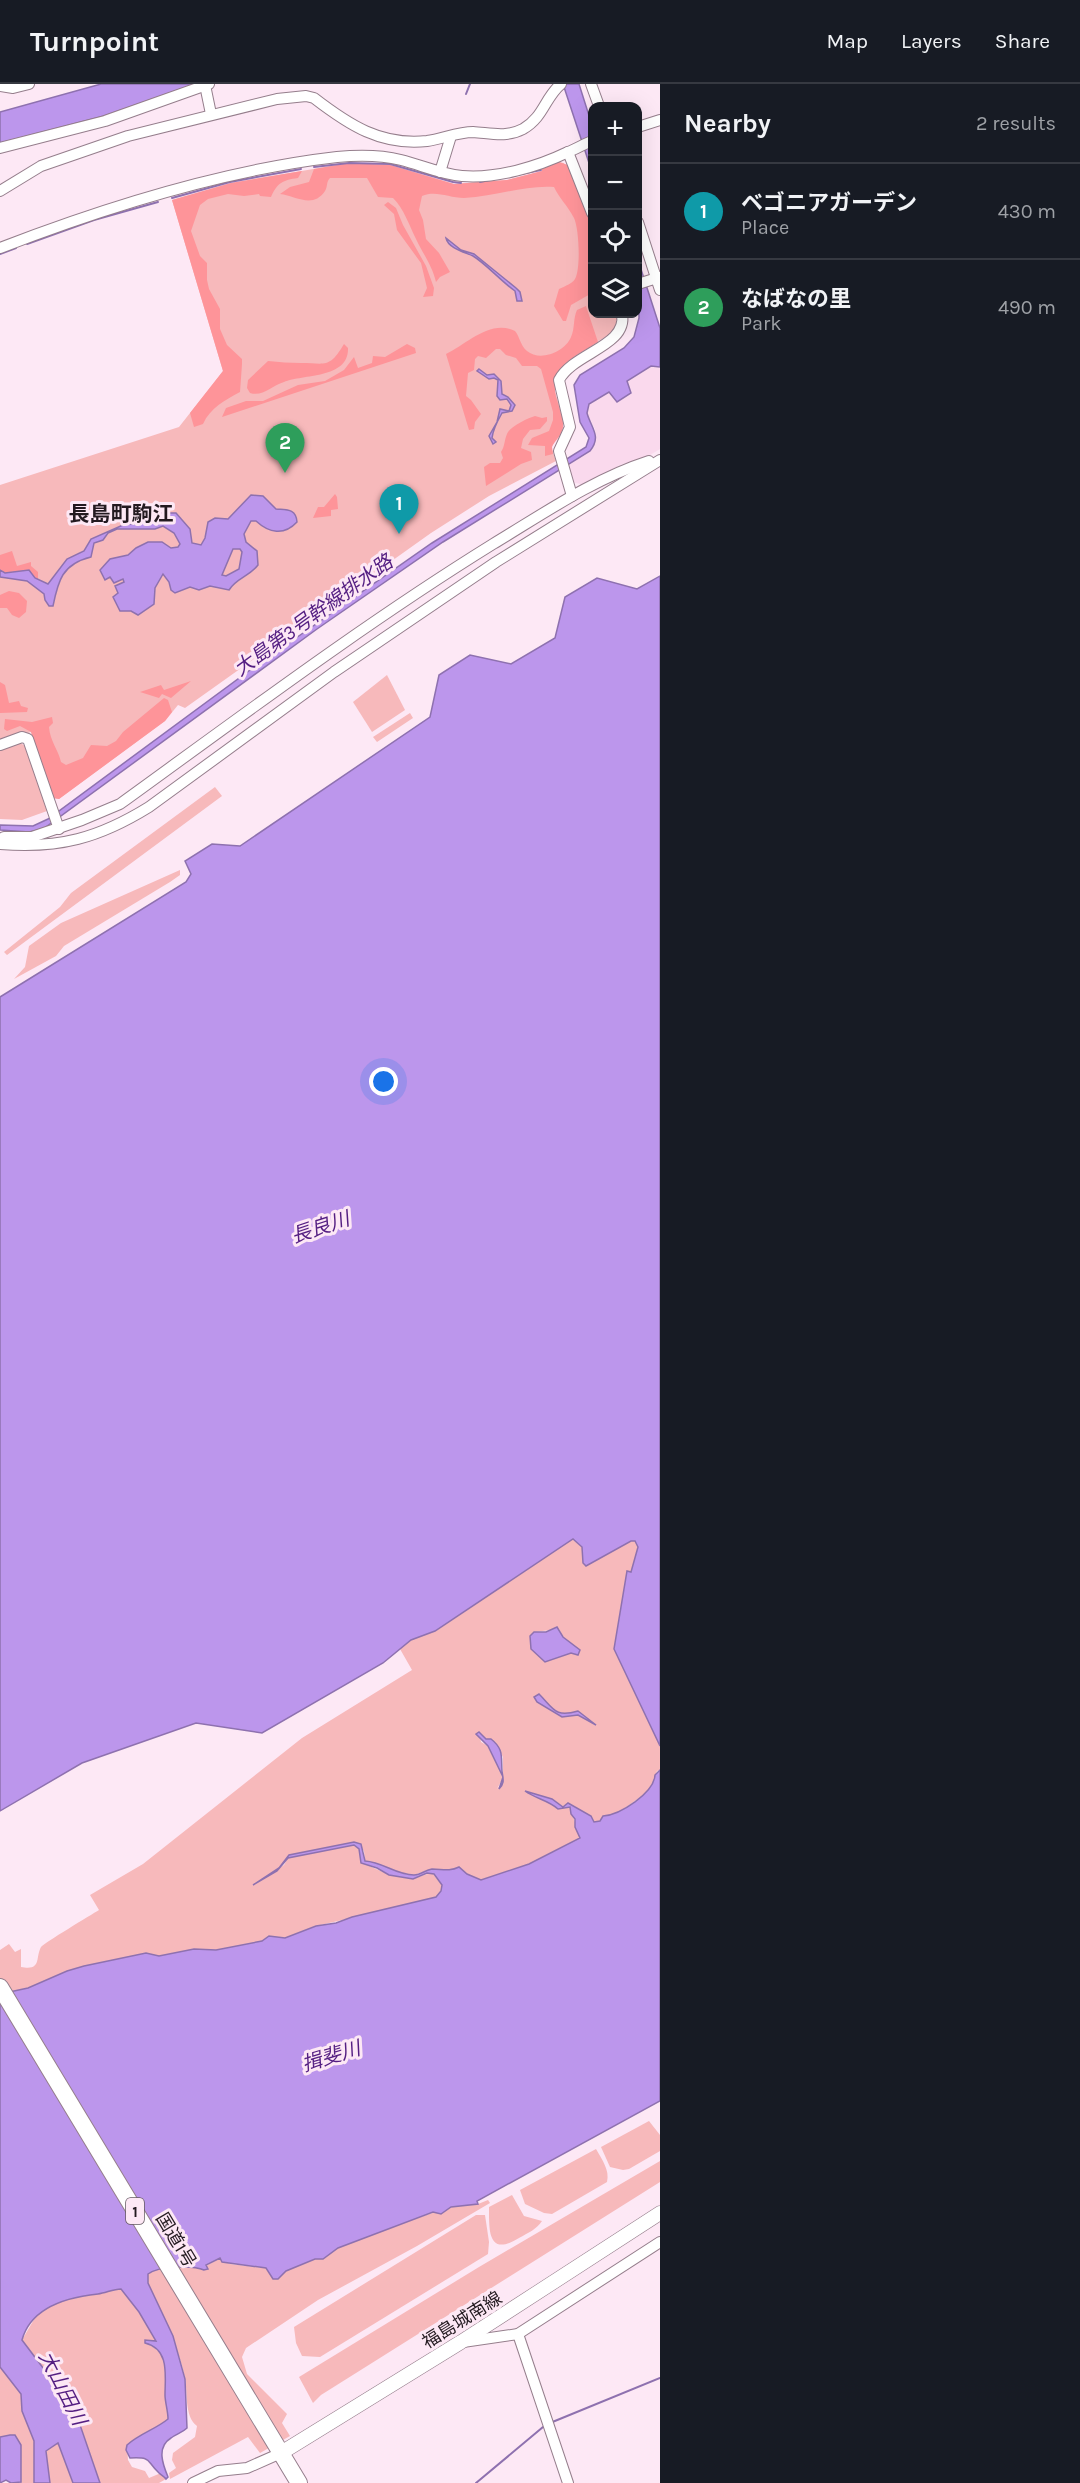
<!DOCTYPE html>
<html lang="en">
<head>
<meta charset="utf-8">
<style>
  body { margin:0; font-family:Karla,"Noto Sans JP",sans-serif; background:#20242c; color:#f1f3f6 }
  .controls { position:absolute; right:18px; top:18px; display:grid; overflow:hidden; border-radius:12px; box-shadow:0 6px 24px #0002 }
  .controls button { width:54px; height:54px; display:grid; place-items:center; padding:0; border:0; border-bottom:2px solid #363941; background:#171b24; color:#f1f3f6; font:30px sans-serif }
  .you { position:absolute; left:384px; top:998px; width:21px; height:21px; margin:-15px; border:4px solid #fff; border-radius:50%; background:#1a73e8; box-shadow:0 0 0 9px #1a73e833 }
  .badge { display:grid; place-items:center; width:39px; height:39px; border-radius:50%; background:#0b8043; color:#fff; font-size:20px; font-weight:700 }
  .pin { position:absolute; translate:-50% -50px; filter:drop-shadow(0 2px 3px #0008) }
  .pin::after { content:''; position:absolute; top:32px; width:21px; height:18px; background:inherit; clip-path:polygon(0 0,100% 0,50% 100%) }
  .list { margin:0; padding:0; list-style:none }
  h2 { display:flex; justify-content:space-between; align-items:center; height:78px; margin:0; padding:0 24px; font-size:26px }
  h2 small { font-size:20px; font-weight:400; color:#9ea1a6 }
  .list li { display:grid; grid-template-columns:39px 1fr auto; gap:18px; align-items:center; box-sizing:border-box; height:96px; padding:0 24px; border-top:2px solid #363941 }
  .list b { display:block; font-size:22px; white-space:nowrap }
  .list p { margin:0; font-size:20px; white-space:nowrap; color:#9ea1a6 }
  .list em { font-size:20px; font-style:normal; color:#9ea1a6 }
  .icon { flex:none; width:33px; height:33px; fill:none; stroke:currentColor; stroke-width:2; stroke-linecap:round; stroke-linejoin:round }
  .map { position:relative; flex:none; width:660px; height:2399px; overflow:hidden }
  header { display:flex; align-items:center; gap:36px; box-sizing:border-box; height:84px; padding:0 30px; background:#171b24; border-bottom:2px solid #363941 }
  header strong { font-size:28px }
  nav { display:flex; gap:33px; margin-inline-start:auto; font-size:21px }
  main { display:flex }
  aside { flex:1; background:#171b24 }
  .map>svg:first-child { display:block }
  .built { fill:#fad9ed }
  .green { fill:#f7b9bb; fill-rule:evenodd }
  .forest { fill:#fe9499 }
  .water { fill:#bc96ec; stroke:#8e71af; stroke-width:1.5; fill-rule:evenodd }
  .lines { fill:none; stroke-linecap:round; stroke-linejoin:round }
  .stream { stroke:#8e71af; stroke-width:2 }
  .minor-casing { stroke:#957e8c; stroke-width:12 }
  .major-casing { stroke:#957e8c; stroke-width:15 }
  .highway-casing { stroke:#957e8c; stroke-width:18 }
  .minor { stroke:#fff; stroke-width:10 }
  .major { stroke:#fff; stroke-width:14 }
  .highway { stroke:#fff; stroke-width:16 }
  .labels { text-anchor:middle; stroke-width:6; stroke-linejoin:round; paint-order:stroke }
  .shield { fill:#fde8f5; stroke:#645860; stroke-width:1.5 }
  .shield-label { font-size:16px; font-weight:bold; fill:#231a20 }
  .street-label { font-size:18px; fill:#231a20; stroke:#fde8f5 }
  .water-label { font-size:20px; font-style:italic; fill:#541e82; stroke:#fde8f5 }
  .quarter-label { font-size:21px; font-weight:bold; fill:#231a20; stroke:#fde8f5 }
</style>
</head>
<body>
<header>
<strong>Turnpoint</strong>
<nav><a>Map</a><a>Layers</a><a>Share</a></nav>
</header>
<main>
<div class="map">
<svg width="660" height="2399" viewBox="0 0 660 2399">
  <rect width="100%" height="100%" fill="#fde8f5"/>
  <polygon class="built" points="651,282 660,283 660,365 640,377 622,380 584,401 572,398 566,382 590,367 595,345 586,329 589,320 609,308 618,317 627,297"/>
  <g class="green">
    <path d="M559 78 564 79 592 144V230H618L614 248C598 258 576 267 562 280 543 298 563 319 563 338 563 350 556 354 551 363L556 377 489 412 431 449 185 624 178 621 165 637 59 715 53 714 31 648 0 658V401L179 343 223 287 172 116 231 99 349 79 390 81 454 100 507 96 542 87V85Z"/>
    <polygon points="387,591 405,626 372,648 353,618"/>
    <polygon points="410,629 413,634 377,658 373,653"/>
    <polygon points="19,658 25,662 47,727 22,736 0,735 0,664"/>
    <polygon points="215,703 222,712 7,871 4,868 60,823 71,809"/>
    <polygon points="180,786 180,791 170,798 64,862 56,872 14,895 25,883 29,862 61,839"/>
    <path d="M572 1455 582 1463 583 1479 631 1457H635L638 1463 631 1488 628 1487 614 1565 660 1662V1686L657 1687 650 1706 614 1732H603L600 1737 594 1738 568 1719 564 1723 552 1715 530 1710 551 1718 558 1725 570 1723 580 1754 529 1780 481 1796 467 1790 459 1783 446 1787 431 1785 414 1791 392 1787 378 1780 365 1777 364 1767 354 1758 289 1772 279 1784 263 1794 284 1781 288 1774 354 1761 360 1765V1775C368 1784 401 1796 414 1794 422 1793 426 1789 433 1790L442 1801 441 1807 436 1813 421 1818 316 1842 285 1854 269 1852 262 1857 216 1866 194 1865 159 1872 146 1869 84 1882 67 1887 28 1904 0 1910V1866L9 1860 15 1868 21 1865V1883C42 1887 35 1874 41 1863 44 1859 91 1831 99 1826L90 1811 143 1780 302 1654 412 1586 400 1565 411 1556 435 1547ZM559 1545 563 1553 580 1566 578 1571 571 1569 545 1578C537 1571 530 1563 530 1552L534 1548ZM479 1648 486 1656 495 1658 503 1673V1698L497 1705 503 1694 488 1662 481 1658Z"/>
    <polygon points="649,2037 660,2051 660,2067 629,2085 623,2086 610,2083 601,2063"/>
    <path d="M596 2065C602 2076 610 2086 607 2098L552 2130 544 2129 525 2120 520 2106Z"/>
    <polygon points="660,2077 660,2098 321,2311 313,2319 299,2293 479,2183"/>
    <path d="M512 2111 524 2132 542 2137C537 2145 528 2149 519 2154 488 2173 489 2147 489 2123Z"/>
    <path d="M488 2116 490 2119 417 2162 318 2216 246 2264 242 2273 247 2290 287 2330 282 2339 290 2352 260 2369 248 2353 170 2395 169 2389 176 2384 172 2376 173 2369 195 2353 197 2342C184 2332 188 2309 185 2294 178 2260 161 2230 148 2199V2190L155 2185 206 2182 220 2174 230 2180 266 2184 273 2195H278L286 2187 315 2175H323L338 2164 408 2137 451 2123 478 2120Z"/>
    <polygon points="476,2131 485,2131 489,2158 488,2170 320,2273 302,2272 296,2259 294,2243"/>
    <path d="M114 2205H121L139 2228 156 2257 145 2256C149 2262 157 2264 162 2271 169 2282 165 2299 165 2312 165 2319 168 2327 168 2335 156 2345 139 2350 127 2361L128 2376 132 2383 145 2387 149 2394 161 2389 166 2395 159 2399H100L78 2335 22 2256 36 2232 52 2221 74 2213H81Z"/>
    <polygon points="0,2283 21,2310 34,2357 34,2399 20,2399 21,2361 10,2351 0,2353"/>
    <polygon points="58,2359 73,2399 50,2399 46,2366"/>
  </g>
  <g class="forest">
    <path d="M559 78 568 81 579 102 592 144V209L571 221 566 237H563L554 222 559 205C565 202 572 200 575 195 581 185 579 144 574 134 568 122 559 114 554 103 523 101 494 113 464 114 449 114 436 106 422 112L419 126 423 136 426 155 439 169 450 188 440 193 436 198C432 181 423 170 416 155 409 141 404 125 393 114L378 113 367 94H330C326 98 328 102 325 107 313 125 296 112 280 110L290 103 309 98 314 85 349 79 390 81 454 100 507 96 542 87V85Z"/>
    <path d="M302 87 298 94C283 96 277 99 271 113L260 112 259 110 244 112 228 110 208 115 200 121 191 147 200 172 207 179V196L209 205 220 225V245L227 261 242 275V280L240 308C225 316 210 324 203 340L194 343 190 329 223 287 172 116 231 99Z"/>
    <polygon points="388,118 396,124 403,141 426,182 434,204 433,212 423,213 427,204 421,179 397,146 394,130 384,121"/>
    <path d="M586 222 598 258C575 273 547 283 557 316 559 324 564 335 563 343 562 352 555 356 552 363L553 370 545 372V362L528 361 532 354 549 347 553 336V328L541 285 537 282H522L516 274 506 271 500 265H496L486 274 478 272 475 275 474 286 468 289 466 312 471 316 481 330 475 338 474 345 469 346 446 270C467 260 490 235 515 247 520 253 520 261 527 267 540 278 565 268 571 253 575 245 573 234 577 226Z"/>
    <path d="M344 260 348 264C349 295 303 290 284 298 271 302 263 313 250 309L247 304 248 296 268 277C280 278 289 279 301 279 326 279 329 285 344 260Z"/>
    <polygon points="407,260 415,264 416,269 222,333 226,324 246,317 263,317 298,301 325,297 344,286 354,273 358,284 372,279 373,272 385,273"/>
    <path d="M535 332 542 334 547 333V337L540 345 530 346 523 355 521 364 531 368 532 376 521 380 486 402 484 383 490 379H500L503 374 501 368C505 362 504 357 507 350 509 343 528 334 535 332Z"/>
    <polygon points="335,410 337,413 338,425 331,426 331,432 313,434 318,423 324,423"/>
    <polygon points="12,467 17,482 31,478 31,482 38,488 38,496 23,487 5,489 0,486 0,471"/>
    <polygon points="9,507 19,509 27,517 26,528 19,534 12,531 7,524 0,524 0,511"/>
    <polygon points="191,597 171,614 162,610 159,614 140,608 161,601 164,606"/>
    <polygon points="0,598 5,601 9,619 19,617 21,622 28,624 27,628 0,629"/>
    <path d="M164 614 168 616 172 628 165 637 59 715 53 714 31 648 20 642 7 647 4 645 5 635 32 638 52 633 53 639 49 643C50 657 58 665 61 678L66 681 83 674 91 661 107 662 116 657 123 648Z"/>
  </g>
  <g class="water">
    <polygon points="101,0 195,0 104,32 0,59 0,28"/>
    <polygon points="563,0 579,0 592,41 592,88"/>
    <path d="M446 154 461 166 474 170 516 204 520 208 522 217H517L515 207C502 198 485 179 473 172 464 168 448 164 446 154Z"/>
    <path d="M638 176 660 244V283L651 282 627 297 631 309 617 318 609 308 589 320 587 329C591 344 602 352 590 367L443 458 317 545 43 745 29 748 0 746V741L33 742 48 735 280 564V562L283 563 432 459 586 363 589 354 580 338 574 301 580 291 624 264 634 253 639 234Z"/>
    <path d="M479 285 487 291 494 290 501 297 502 310 508 313 515 321 512 327 502 329C498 336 493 346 492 354L496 358 493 360 489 352 497 338 500 325 509 327 511 321 507 315 500 316 497 312 498 296 494 294 489 295 477 287Z"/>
    <path d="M251 411 263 412 276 425C286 426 296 424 297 438 284 452 269 449 256 437H251L244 450 246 458 257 467 258 481C250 492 236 494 229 506L210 502 199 506 190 503 175 509 171 506 169 498 163 490 155 504 154 520 138 531 131 527H120L113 513 118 509 115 502 124 498 123 495 114 499 110 493 105 496 100 486 110 475 128 471 136 464 148 458H162L171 464 178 463 180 460 174 449 163 442 155 445H117L108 449 103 456 94 459 91 473C62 480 58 497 53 522H49L45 516 44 510 27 497 0 493V486L5 489 29 486 35 494 48 500 67 475 84 467 91 455 123 441 147 438 158 429H176L190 445 192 459 201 461 205 454 208 438 215 434 228 435ZM233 465H240L242 468 239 485 226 492 222 491Z"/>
    <polygon points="660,492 660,1662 614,1565 627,1487 631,1488 638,1463 635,1457 631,1457 586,1482 583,1479 582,1463 573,1455 435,1547 411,1556 383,1579 262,1649 196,1639 82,1679 0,1727 0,913 186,798 191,790 185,777 212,760 240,762 430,633 439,591 470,571 511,580 555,554 565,513 597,494 637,505"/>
    <polygon points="557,1543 563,1553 580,1566 578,1571 571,1569 545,1578 531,1565 530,1552 534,1548 546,1548"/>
    <path d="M539 1610C554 1625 555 1634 578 1627L596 1641 578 1631 562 1633 537 1618 534 1613Z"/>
    <path d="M479 1648 486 1655H491C504 1665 501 1673 502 1687 503 1695 505 1699 499 1705L503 1693 488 1662 476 1650Z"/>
    <path d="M660 1686V2017L477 2117 478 2120 451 2123 441 2130 433 2128 338 2164 323 2175H315L286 2187 278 2195H273L266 2184 222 2178 220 2174 206 2181 208 2185 204 2186C193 2181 158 2182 148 2190V2199L173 2252 185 2295 187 2344C182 2349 176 2350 171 2354 156 2363 163 2381 168 2393L166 2395C164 2392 161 2391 159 2389 145 2376 153 2373 130 2374L126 2366 127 2361C139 2350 156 2345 168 2335 168 2327 165 2318 165 2311 165 2292 170 2265 145 2259V2256L156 2257 139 2228 121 2205C113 2205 106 2209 98 2210 69 2213 31 2223 22 2256L62 2309 78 2335 100 2399H73L58 2359 46 2367 50 2399H34V2357L22 2327 21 2310 0 2283V1910L28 1904 67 1887 84 1882 146 1869 159 1872 194 1865 216 1866 262 1857 269 1852 285 1854 316 1842 336 1839 352 1833 436 1813 441 1807 442 1801 434 1790 427 1789 413 1795 389 1791 377 1784 361 1779 359 1765 354 1761 288 1774 277 1787 253 1801 279 1784 289 1771 354 1758 361 1760 365 1777C383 1778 396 1791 414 1791 421 1791 425 1786 432 1785 442 1785 449 1788 459 1783L467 1790 481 1796 529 1780 580 1754 575 1743V1735L571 1730 570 1723 558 1725C548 1716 536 1715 525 1707L552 1715 563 1723 568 1719 591 1732 594 1738 600 1737 603 1732C620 1731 654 1709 655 1691Z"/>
    <polygon points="10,2351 15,2351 21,2361 21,2398 11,2399 6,2396 0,2399 0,2353"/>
  </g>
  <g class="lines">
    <g class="stream">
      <polyline points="466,10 470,0"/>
      <polyline points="314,83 349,79 390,80 453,98 461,99"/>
      <polyline points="480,98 541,86"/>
      <polyline points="172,114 230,98 301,85"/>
      <polyline points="27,160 94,136 158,118"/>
      <polyline points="0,170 16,164"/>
      <polyline points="550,2339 660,2294"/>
      <polyline points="476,2399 543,2343"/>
    </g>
    <g class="minor-casing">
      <g id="minor">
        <polyline points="591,0 599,22"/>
        <polyline points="205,1 211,30"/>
        <polyline points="0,2 13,4 29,0"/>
        <polyline points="638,43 660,36"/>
        <polyline points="0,64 105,37 209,0"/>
        <polyline points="568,68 592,129"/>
        <polyline points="440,88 451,52"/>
        <path d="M0 107 41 82 128 52 277 15 306 12 314 14C349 41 381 62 427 57 442 55 458 48 473 48 490 49 506 54 523 45 544 33 545 13 561 0"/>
        <polyline points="638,138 660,206"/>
        <path d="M0 164C106 123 224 86 337 73 357 71 381 71 401 76 421 81 440 90 462 92 496 95 537 83 568 68 576 65 584 60 592 57"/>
        <polyline points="638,200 660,193"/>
        <path d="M572 412 559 367 570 343 559 296C573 269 628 262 622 230"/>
        <polyline points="0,661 22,653 28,655 59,745"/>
        <path d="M0 755 4 753H32L82 736 120 720C243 631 364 540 493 460 543 430 593 395 649 377"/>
        <path d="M0 760C59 765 99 754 149 723L334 588 496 478 660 376"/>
        <polyline points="518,2250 568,2399"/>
        <polyline points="463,2258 518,2250 660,2158"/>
        <polyline points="193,2399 218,2387 247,2384 281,2369"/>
      </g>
    </g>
    <g class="major-casing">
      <polyline id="major" points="281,2369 461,2258 660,2129"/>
    </g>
    <g class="highway-casing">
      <polyline id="highway" points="0,1903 299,2399"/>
    </g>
    <use href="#minor" class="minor"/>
    <use href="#major" class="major"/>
    <use href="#highway" class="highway"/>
  </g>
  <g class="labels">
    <rect class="shield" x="126" y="2114" width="18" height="26" rx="4.5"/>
    <g class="shield-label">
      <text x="135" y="2133">1</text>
    </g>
    <g class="street-label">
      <text transform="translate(176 2156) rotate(59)" y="6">国道1号</text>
      <text transform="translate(462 2236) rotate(-32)" y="6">福島城南線</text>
    </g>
    <g class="water-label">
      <text transform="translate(313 531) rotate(-36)" y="7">大島第3号幹線排水路</text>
      <text transform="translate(320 1143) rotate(-18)" y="7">長良川</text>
      <text transform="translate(331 1972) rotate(-17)" y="7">揖斐川</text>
      <text transform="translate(63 2304) rotate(63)" y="7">大山田川</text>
    </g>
    <g class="quarter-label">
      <text x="121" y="437">長島町駒江</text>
    </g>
  </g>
</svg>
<div class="controls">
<button>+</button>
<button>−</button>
<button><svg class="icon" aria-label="locate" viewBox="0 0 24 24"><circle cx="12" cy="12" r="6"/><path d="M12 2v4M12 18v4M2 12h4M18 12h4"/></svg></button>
<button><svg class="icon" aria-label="layers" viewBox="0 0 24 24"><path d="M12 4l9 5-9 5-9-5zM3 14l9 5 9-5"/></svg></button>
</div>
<div class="you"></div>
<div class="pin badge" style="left:399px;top:450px;background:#0f9aa8">1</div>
<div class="pin badge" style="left:285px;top:389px;background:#2e9e5b">2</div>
</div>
<aside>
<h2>Nearby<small>2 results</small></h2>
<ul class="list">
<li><span class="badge" style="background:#0f9aa8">1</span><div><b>ベゴニアガーデン</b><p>Place</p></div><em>430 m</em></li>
<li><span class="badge" style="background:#2e9e5b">2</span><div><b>なばなの里</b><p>Park</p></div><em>490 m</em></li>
</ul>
</aside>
</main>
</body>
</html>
